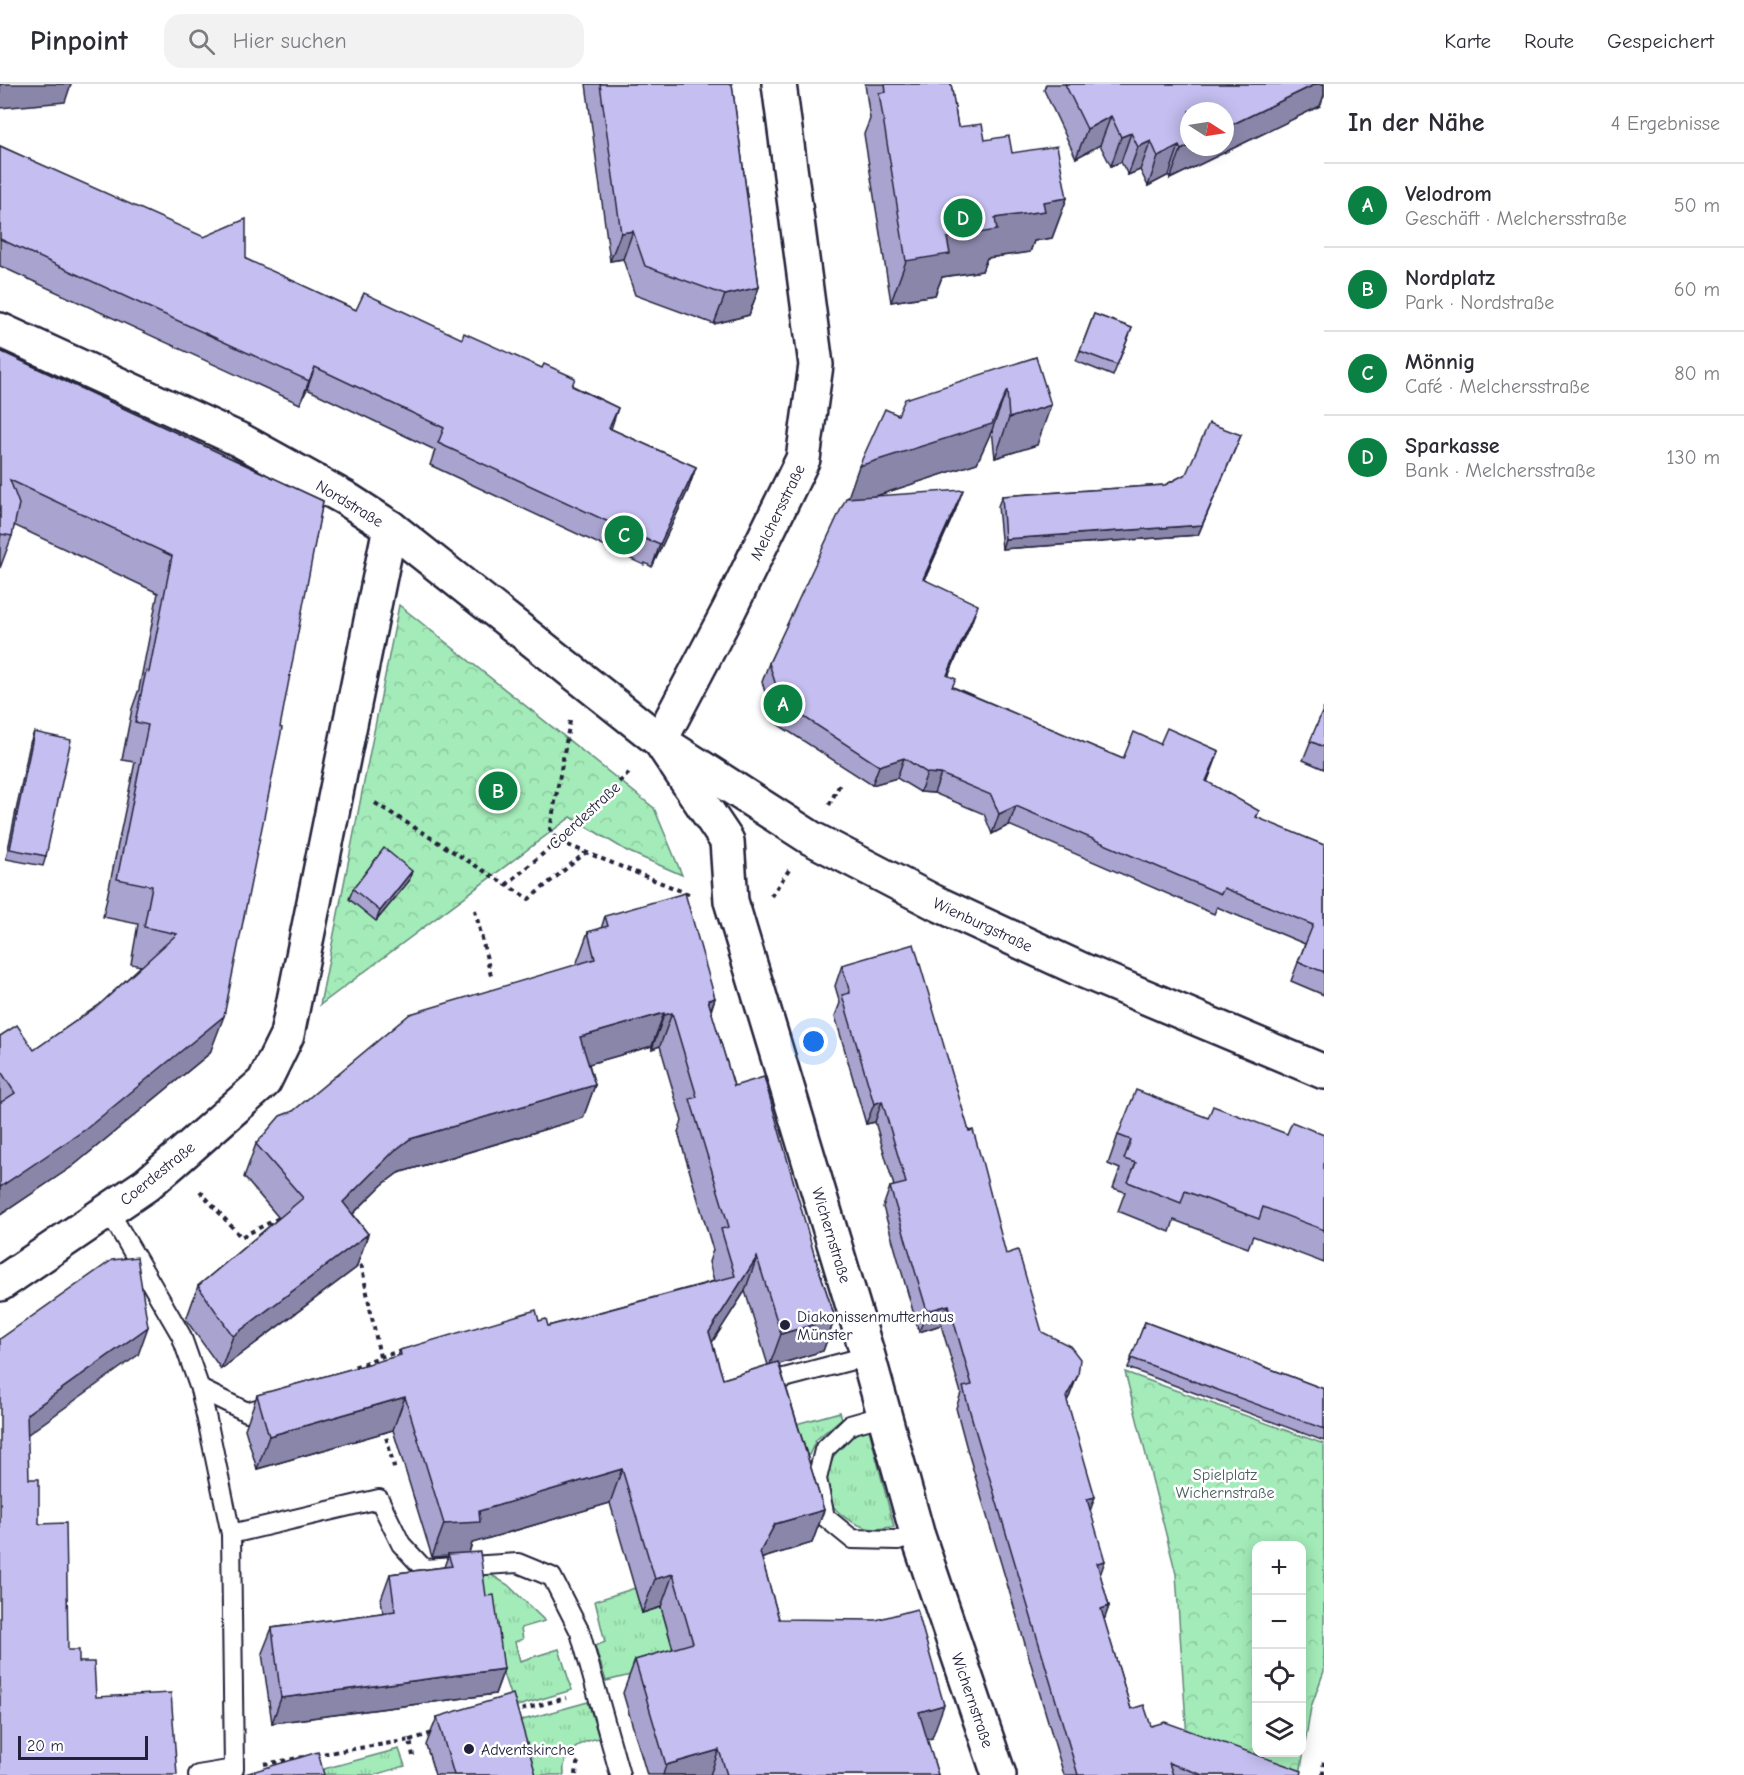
<!DOCTYPE html>
<html lang="de">
<head>
<meta charset="utf-8">
<style>
  body { margin:0; font-family:"Comic Neue",sans-serif; background:#f2f2f3; color:#2b2b33 }
  .controls { position:absolute; right:18px; bottom:18px; display:grid; overflow:hidden; border-radius:12px; box-shadow:0 3px 15px #0003 }
  .controls button { width:54px; height:54px; display:grid; place-items:center; padding:0; border:0; border-bottom:2px solid #e1e1e2; background:#fff; color:#2b2b33; font:30px sans-serif }
  .compass { position:absolute; left:1180px; top:18px; width:54px; height:54px; border-radius:50%; background:#fff; box-shadow:0 3px 15px #0003; rotate:102deg }
  .scale { position:absolute; left:18px; bottom:15px; width:130px; box-sizing:border-box; padding-left:6px; border:3px solid #22223b; border-top:0; font-size:16px; line-height:21px; white-space:nowrap; color:#22223b; -webkit-text-stroke:4px #fff; paint-order:stroke }
  .you { position:absolute; left:814px; top:958px; width:21px; height:21px; margin:-15px; border:4px solid #fff; border-radius:50%; background:#1a73e8; box-shadow:0 0 0 9px #1a73e833 }
  .badge { display:grid; place-items:center; width:39px; height:39px; border-radius:50%; background:#0b8043; color:#fff; font-size:20px; font-weight:700 }
  .pin { position:absolute; translate:-50% -50%; border:3px solid #fff; box-shadow:0 2px 6px #0006 }
  .list { margin:0; padding:0; list-style:none }
  h2 { display:flex; justify-content:space-between; align-items:center; height:78px; margin:0; padding:0 24px; font-size:26px }
  h2 small { font-size:20px; font-weight:400; color:#7c7c81 }
  .list li { display:grid; grid-template-columns:39px 1fr auto; gap:18px; align-items:center; box-sizing:border-box; height:84px; padding:0 24px; border-top:2px solid #e1e1e2 }
  .list b { display:block; font-size:22px; white-space:nowrap }
  .list p { margin:0; font-size:20px; white-space:nowrap; color:#7c7c81 }
  .list em { font-size:20px; font-style:normal; color:#7c7c81 }
  .icon { flex:none; width:33px; height:33px; fill:none; stroke:currentColor; stroke-width:2; stroke-linecap:round; stroke-linejoin:round }
  .map { position:relative; flex:none; width:1324px; height:1691px; overflow:hidden }
  header { display:flex; align-items:center; gap:36px; box-sizing:border-box; height:84px; padding:0 30px; background:#fff; border-bottom:2px solid #e1e1e2 }
  header strong { font-size:28px }
  nav { display:flex; gap:33px; margin-inline-start:auto; font-size:21px }
  .search { width:420px; height:54px; background:#f2f2f3; display:flex; align-items:center; gap:15px; box-sizing:border-box; padding:0 21px; border-radius:18px; color:#7c7c81; font-size:22px }
  main { display:flex }
  aside { flex:1; background:#fff }
  .map>svg:first-child { display:block }
  .grass { fill:url(#grass-tufts); stroke:#62867a; stroke-width:1.5 }
  .park { fill:url(#park-crowns); stroke:#62867a; stroke-width:1.5; fill-rule:evenodd }
  .lines { fill:none; stroke-linecap:round; stroke-linejoin:round }
  .lane-casing { stroke:#22223b; stroke-width:22 }
  .street-casing { stroke:#22223b; stroke-width:38 }
  .secondary-casing { stroke:#22223b; stroke-width:38 }
  .path { stroke:#22223b; stroke-width:4; stroke-dasharray:4.5 4.5; stroke-linecap:butt }
  .lane { stroke:#fff; stroke-width:18 }
  .street { stroke:#fff; stroke-width:33 }
  .secondary { stroke:#fff; stroke-width:33 }
  .wall { fill:#a9a4cf; stroke:#22223b; stroke-width:1.5; fill-rule:evenodd }
  .shaded-wall { fill:#8a86a9; stroke:#22223b; stroke-width:1.5 }
  .building { fill:#c5bff1; stroke:#22223b; stroke-width:1.5 }
  .poi-dot { fill:#22223b; stroke:#fff; stroke-width:2 }
  .labels { text-anchor:middle; stroke-width:5; stroke-linejoin:round; paint-order:stroke }
  .street-label { font-size:16px; fill:#22223b; stroke:#fff }
  .poi-label { font-size:16px; fill:#22223b; stroke:#fff; text-anchor:start }
  .park-label { font-size:16px; fill:#495e60; stroke:#fff }
</style>
</head>
<body>
<header>
<strong>Pinpoint</strong>
<div class="search"><svg class="icon" aria-label="search" viewBox="0 0 24 24"><circle cx="10" cy="10" r="6"/><path d="M15 15l6 6"/></svg>Hier suchen</div>
<nav><a>Karte</a><a>Route</a><a>Gespeichert</a></nav>
</header>
<main>
<div class="map">
<svg width="1324" height="1691" viewBox="0 0 1324 1691">
  <defs>
    <pattern id="grass-tufts" width="24" height="20" patternUnits="userSpaceOnUse" patternTransform="scale(1.5)"><rect width="24" height="20" fill="#a3ebb8"/><path d="M3 7l-1-3M5 7V3M7 7l1-3M15 17l-1-3M17 17v-4M19 17l1-3" fill="none" stroke="#8cc99f"/></pattern>
    <pattern id="park-crowns" width="20" height="18" patternUnits="userSpaceOnUse" patternTransform="scale(1.5)"><rect width="20" height="18" fill="#a3ebb8"/><path d="M2 6a3 3 0 1 1 6 0M12 15a3 3 0 1 1 6 0" fill="none" stroke="#8cc99f"/></pattern>
  </defs>
  <rect width="100%" height="100%" fill="#fff"/>
  <filter id="ink" filterUnits="userSpaceOnUse"><feTurbulence type="fractalNoise" baseFrequency=".0167" numOctaves="2"/><feDisplacementMap in="SourceGraphic" scale="12" xChannelSelector="R" yChannelSelector="G"/><feConvolveMatrix kernelMatrix="1 2 1 2 8 2 1 2 1" color-interpolation-filters="sRGB"/></filter>
  <g filter="url(#ink)">
    <g class="grass">
      <polygon points="840,1328 842,1334 816,1356 809,1371 804,1372 796,1340"/>
      <path d="M869 1345 894 1443C888 1443 881 1445 875 1445 858 1444 836 1431 829 1415 821 1395 834 1363 851 1351 856 1348 864 1347 869 1345Z"/>
      <polygon points="490,1490 508,1501 545,1537 521,1544 523,1555 515,1558 520,1577 559,1565 572,1606 514,1623 471,1492"/>
      <polygon points="635,1504 642,1529 661,1523 674,1569 659,1584 606,1597 595,1562 605,1558 595,1517"/>
      <path d="M588 1618 599 1654C580 1657 561 1670 564 1691H536L519 1637Z"/>
      <polygon points="399,1665 405,1682 374,1691 305,1690"/>
    </g>
    <g class="park">
      <polygon points="399,521 654,724 682,791 627,767 571,733 320,921"/>
      <path d="M1125 1288 1324 1360V1587L1311 1623 1300 1691 1188 1669 1176 1490ZM1256 1462H1302V1668H1256Z"/>
    </g>
    <g class="lines">
      <g class="lane-casing">
        <g id="lane">
          <polyline points="109,1127 181,1251 200,1305 209,1345 231,1450 234,1685 198,1691"/>
          <polyline points="761,1300 868,1272"/>
          <polyline points="200,1305 247,1328 274,1320"/>
          <polyline points="885,1331 850,1341 824,1366 817,1395 825,1433 852,1455 898,1456 917,1449"/>
          <polyline points="231,1450 379,1415 401,1460 424,1485 518,1479 552,1493 580,1548 620,1691"/>
        </g>
      </g>
      <g class="street-casing">
        <g id="street">
          <polyline points="779,0 816,281 803,375 729,526 660,657 727,757 731,817 868,1272 917,1449 999,1691"/>
          <polyline points="0,1200 146,1101 173,1078 264,998 287,951 390,443"/>
        </g>
      </g>
      <g class="secondary-casing">
        <polyline id="secondary" points="0,246 240,356 345,414 390,443 660,657 811,754 934,818 1084,887 1324,988"/>
      </g>
      <g class="path">
        <polyline points="570,637 550,745 558,757 691,811"/>
        <polyline points="375,719 529,815 585,769"/>
        <polyline points="829,721 840,700"/>
        <polyline points="506,801 558,757 632,686"/>
        <polyline points="771,812 789,786"/>
        <polyline points="475,826 492,896"/>
        <polyline points="200,1107 241,1153 279,1134"/>
        <polyline points="380,1273 401,1267"/>
        <polyline points="352,1289 351,1284 380,1273 362,1184 356,1174"/>
        <polyline points="384,1345 395,1387"/>
        <polyline points="513,1628 566,1614"/>
        <polyline points="410,1656 433,1649"/>
        <polyline points="315,1671 410,1656 413,1672"/>
        <polyline points="264,1680 304,1673"/>
        <polyline points="576,1691 577,1680 581,1675"/>
        <polyline points="1323,1691 1324,1674"/>
      </g>
      <use href="#lane" class="lane"/>
      <use href="#street" class="street"/>
      <use href="#secondary" class="secondary"/>
    </g>
    <g class="wall">
      <polygon points="586,0 732,0 759,203 749,231 714,240 635,211 623,175 610,177"/>
      <polygon points="865,0 951,0 958,43 1012,69 1067,114 1052,154 1034,157 1030,168 987,174 982,187 942,193 935,211 891,218 864,50 870,35"/>
      <polygon points="1046,0 1324,0 1324,11 1320,22 1170,95 1169,91 1148,102 1140,86 1128,91 1121,78 1111,82 1100,61 1076,74 1044,6"/>
      <polygon points="0,62 356,226 462,255 573,302 618,324 611,345 696,383 688,406 652,483 645,479 644,481 430,381 435,366 307,305 300,320 0,182"/>
      <polygon points="1094,230 1132,244 1113,292 1076,277"/>
      <polygon points="0,267 323,417 210,969 73,1082 0,1131 0,952 34,966 99,921 141,882 131,880 138,840 103,833 135,678 122,676 132,625 139,605 158,509 14,441 12,452 0,484"/>
      <polygon points="1036,273 1037,361 995,374 992,346 977,379 875,412 956,425 925,495 971,540 948,592 953,603 1123,675 1160,660 1219,667 1207,698 1259,727 1256,734 1324,761 1324,911 1291,897 1305,860 1217,823 1214,830 1009,741 992,750 984,730 934,709 920,708 897,694 872,701 774,638 762,598 769,579 848,414 898,331"/>
      <polygon points="1241,351 1198,451 1002,465 998,422 1002,412 1165,401 1186,390"/>
      <polygon points="1324,624 1324,685 1303,676"/>
      <polygon points="34,648 46,772 43,782 6,775 30,659"/>
      <polygon points="409,797 376,837 349,815 353,805"/>
      <path d="M605 832 715 914 711 927 734 1002 814 1170 835 1234 823 1267 779 1280 824 1426 812 1459 763 1474 762 1475 779 1535 932 1654 927 1656 938 1691H647L623 1609 635 1576 673 1565 661 1523 642 1529 610 1419 472 1459 469 1469 486 1512 504 1585 495 1610 272 1639 262 1569 272 1544 383 1529 381 1515 390 1490 444 1483 448 1472 432 1473 393 1346 257 1385 245 1345 257 1311 398 1272 400 1266 539 1237 548 1242 714 1197 709 1178 713 1166 678 1048 682 1037 660 962 652 965V962L589 980 595 1001 583 1034 398 1089 382 1101 353 1130 368 1150 356 1184 221 1285 186 1236 198 1202 279 1134 244 1093 256 1060 293 1027 576 881 588 848 601 845ZM745 1207 768 1281 723 1295 712 1258Z"/>
      <polygon points="842,881 1006,1170 1070,1311 1067,1317 1090,1426 1100,1491 1109,1522 1104,1536 1131,1625 1151,1642 1301,1691 1064,1691 967,1365 956,1324 961,1309 941,1241 919,1248 883,1123 890,1103 894,1102 875,1038 866,1040 835,932 840,919 835,902"/>
      <polygon points="1208,1034 1287,1050 1324,1051 1324,1179 1253,1152 1248,1164 1174,1136 1170,1148 1118,1127 1125,1108 1113,1104 1120,1085 1108,1080 1118,1051"/>
      <polygon points="1145,1238 1324,1305 1324,1357 1128,1284"/>
      <polygon points="437,1633 536,1691 435,1691 426,1661"/>
    </g>
    <g class="shaded-wall">
      <polygon points="0,0 71,0 65,18 0,24"/>
      <polygon points="1316,0 1324,0 1324,11 1320,22 1170,95 1181,66 1189,62 1189,63 1225,63 1225,44"/>
      <polygon points="1111,32 1100,61 1076,74 1087,45"/>
      <polygon points="1131,49 1121,78 1111,82 1121,53"/>
      <polygon points="1151,57 1140,86 1128,91 1138,63"/>
      <polygon points="1179,62 1169,91 1148,102 1158,73"/>
      <polygon points="1067,114 1052,154 1034,157 1030,168 987,174 982,187 942,193 935,211 891,218 906,177 947,154 995,134 1043,118"/>
      <polygon points="633,147 623,175 610,177 621,149"/>
      <polygon points="759,203 749,231 714,240 725,211"/>
      <polygon points="315,283 307,305 300,320 309,297"/>
      <polygon points="1007,306 992,346 977,379 845,422 859,382"/>
      <polygon points="1051,321 1037,361 995,374 1009,334"/>
      <polygon points="1241,351 1198,451 1002,465 1005,455 1202,441"/>
      <polygon points="696,383 688,406 652,483 660,460"/>
      <polygon points="963,406 956,425 916,514 923,495"/>
      <polygon points="978,521 971,540 940,611 947,591"/>
      <polygon points="1219,667 1212,686 1199,717 1206,697"/>
      <polygon points="904,674 897,694 872,701 879,682"/>
      <polygon points="927,689 941,690 934,709 920,708"/>
      <polygon points="1016,722 1009,741 992,750 999,730"/>
      <polygon points="412,787 409,797 376,837 380,827"/>
      <polygon points="715,914 703,947 708,916"/>
      <polygon points="664,929 652,962 568,986 580,953"/>
      <polygon points="672,929 660,962 652,965 664,931"/>
      <polygon points="224,932 210,969 73,1082 0,1131 0,1103"/>
      <polygon points="595,1001 583,1034 398,1089 382,1101 331,1151 343,1118 394,1067 410,1055"/>
      <polygon points="882,1017 875,1038 866,1040 874,1020"/>
      <polygon points="368,1150 356,1184 221,1285 233,1252"/>
      <polygon points="757,1173 745,1207 697,1282 709,1248"/>
      <polygon points="949,1221 941,1241 919,1248 927,1227"/>
      <polygon points="835,1234 823,1267 769,1283 781,1250"/>
      <polygon points="148,1243 138,1271 17,1358 27,1330"/>
      <polygon points="1078,1291 1070,1311 1059,1333 1066,1313"/>
      <polygon points="405,1313 393,1346 257,1385 269,1352"/>
      <polygon points="622,1385 610,1419 472,1459 468,1471 448,1470 448,1472 432,1473 444,1440 479,1427"/>
      <polygon points="1095,1413 1088,1433 1087,1415"/>
      <polygon points="824,1426 812,1459 763,1474 748,1501 760,1468 775,1440"/>
      <polygon points="1105,1477 1098,1497 1097,1479"/>
      <polygon points="673,1490 661,1523 642,1529 655,1495"/>
      <polygon points="1109,1522 1102,1542 1101,1525"/>
      <polygon points="504,1585 495,1610 272,1639 281,1614"/>
      <polygon points="944,1621 932,1654 907,1661 919,1628"/>
      <polygon points="719,1666 710,1691 663,1691 666,1681"/>
    </g>
    <g class="building">
      <polygon points="600,0 732,0 759,203 725,211 645,182 633,147 621,149"/>
      <polygon points="885,0 951,0 958,43 982,40 985,56 1009,52 1012,69 1057,62 1067,114 1043,118 1045,127 995,134 997,146 947,154 950,170 906,177 879,9 886,8"/>
      <polygon points="1065,0 1316,0 1225,44 1225,27 1189,27 1189,62 1181,66 1179,62 1158,73 1151,57 1138,63 1131,49 1121,53 1111,32 1087,45"/>
      <polygon points="0,62 204,153 246,135 246,175 356,226 364,209 462,255 464,249 542,284 544,280 575,294 572,302 618,324 609,344 696,383 660,460 653,457 652,458 438,359 444,344 315,283 309,297 0,155"/>
      <polygon points="1094,230 1132,244 1117,281 1080,267"/>
      <polygon points="0,267 323,417 280,643 282,644 224,932 86,1045 0,1103 0,1019 15,1009 0,986 0,952 17,941 34,966 99,921 177,850 144,843 152,802 117,795 148,641 135,638 146,587 149,588 172,472 10,396 19,420 12,452 1,450 0,455"/>
      <polygon points="1036,273 1051,321 1009,334 1007,306 992,340 859,382 885,325 898,331 905,315"/>
      <polygon points="1209,339 1241,351 1202,441 1005,455 1002,412 1165,401 1186,390"/>
      <polygon points="963,406 923,495 978,521 947,591 956,595 952,603 1123,675 1134,648 1160,660 1167,644 1219,667 1206,697 1259,727 1256,733 1324,761 1324,888 1298,878 1313,841 1224,804 1221,810 1016,722 999,730 991,711 941,690 927,689 904,674 879,682 781,618 769,579 846,414"/>
      <polygon points="1324,624 1324,663 1310,657"/>
      <polygon points="34,648 71,656 46,772 10,765"/>
      <polygon points="384,764 412,787 380,827 353,805"/>
      <polygon points="685,809 715,914 708,916 734,1002 764,993 814,1170 835,1234 781,1250 757,1173 709,1248 723,1295 778,1278 824,1426 775,1440 760,1468 779,1535 876,1536 917,1525 944,1621 919,1628 938,1691 727,1691 719,1666 666,1681 635,1576 693,1559 673,1490 655,1495 622,1385 479,1427 480,1438 444,1440 405,1313 269,1352 257,1311 401,1271 400,1266 536,1226 539,1237 546,1235 548,1242 735,1192 721,1145 729,1143 690,1015 697,1013 672,929 664,931 664,929 580,953 595,1001 410,1055 394,1067 343,1118 368,1150 233,1252 198,1202 303,1114 256,1060 280,1032 293,1027 410,930 595,875 588,848 608,842 605,832"/>
      <polygon points="914,860 969,1047 973,1046 983,1081 1006,1170 1018,1166 1042,1248 1070,1262 1080,1275 1078,1291 1066,1313 1095,1413 1087,1415 1105,1477 1097,1479 1109,1522 1101,1525 1131,1625 1144,1621 1151,1642 1165,1638 1302,1687 1301,1691 1203,1691 1169,1679 1173,1691 1078,1691 975,1345 963,1303 972,1301 949,1221 927,1227 890,1103 906,1099 882,1017 874,1020 842,911 850,909 842,881"/>
      <polygon points="1136,1006 1208,1034 1213,1022 1287,1050 1292,1038 1324,1051 1324,1146 1263,1123 1259,1135 1185,1107 1181,1119 1128,1098 1136,1079 1124,1075 1131,1056 1118,1051"/>
      <polygon points="137,1173 148,1243 27,1330 29,1395 39,1395 39,1440 66,1439 68,1566 79,1566 79,1578 94,1578 96,1613 171,1609 177,1691 0,1691 0,1255 112,1176"/>
      <polygon points="1145,1238 1324,1305 1324,1345 1131,1274"/>
      <polygon points="480,1468 486,1512 494,1511 504,1585 281,1614 272,1544 395,1527 390,1490 452,1482 448,1470"/>
      <polygon points="513,1610 536,1691 454,1691 437,1633"/>
      <polygon points="318,1668 324,1691 242,1691"/>
    </g>
  </g>
  <g class="poi-dot">
    <circle cx="785" cy="1241" r="6"/>
    <circle cx="469" cy="1665" r="6"/>
  </g>
  <g class="labels">
    <g class="street-label">
      <text transform="translate(350 419) rotate(31)" y="6">Nordstraße</text>
      <text transform="translate(777 428) rotate(-64)" y="6">Melchersstraße</text>
      <text transform="translate(584 731) rotate(-43)" y="6">Coerdestraße</text>
      <text transform="translate(983 840) rotate(25)" y="6">Wienburgstraße</text>
      <text transform="translate(157 1089) rotate(-39)" y="6">Coerdestraße</text>
      <text transform="translate(832 1151) rotate(73)" y="6">Wichernstraße</text>
      <text transform="translate(973 1616) rotate(71)" y="6">Wichernstraße</text>
    </g>
    <g class="poi-label">
      <text x="797" y="1238">Diakonissenmutterhaus<tspan x="797" dy="18">Münster</tspan></text>
      <text x="481" y="1671">Adventskirche</text>
    </g>
    <g class="park-label">
      <text x="1225" y="1396">Spielplatz<tspan x="1225" dy="18">Wichernstraße</tspan></text>
    </g>
  </g>
</svg>
<div class="controls">
<button>+</button>
<button>−</button>
<button><svg class="icon" aria-label="locate" viewBox="0 0 24 24"><circle cx="12" cy="12" r="6"/><path d="M12 2v4M12 18v4M2 12h4M18 12h4"/></svg></button>
<button><svg class="icon" aria-label="layers" viewBox="0 0 24 24"><path d="M12 4l9 5-9 5-9-5zM3 14l9 5 9-5"/></svg></button>
</div>
<svg class="compass" viewBox="-18 -18 36 36"><path d="M0-13l5 13h-10z" fill="#e53935"/><path d="M0 13l5-13h-10z" fill="#7c7c81"/></svg>
<div class="scale">20 m</div>
<div class="you"></div>
<div class="pin badge" style="left:783px;top:620px">A</div>
<div class="pin badge" style="left:498px;top:707px">B</div>
<div class="pin badge" style="left:624px;top:451px">C</div>
<div class="pin badge" style="left:963px;top:134px">D</div>
</div>
<aside>
<h2>In der Nähe<small>4 Ergebnisse</small></h2>
<ul class="list">
<li><span class="badge">A</span><div><b>Velodrom</b><p>Geschäft · Melchersstraße</p></div><em>50 m</em></li>
<li><span class="badge">B</span><div><b>Nordplatz</b><p>Park · Nordstraße</p></div><em>60 m</em></li>
<li><span class="badge">C</span><div><b>Mönnig</b><p>Café · Melchersstraße</p></div><em>80 m</em></li>
<li><span class="badge">D</span><div><b>Sparkasse</b><p>Bank · Melchersstraße</p></div><em>130 m</em></li>
</ul>
</aside>
</main>
</body>
</html>
